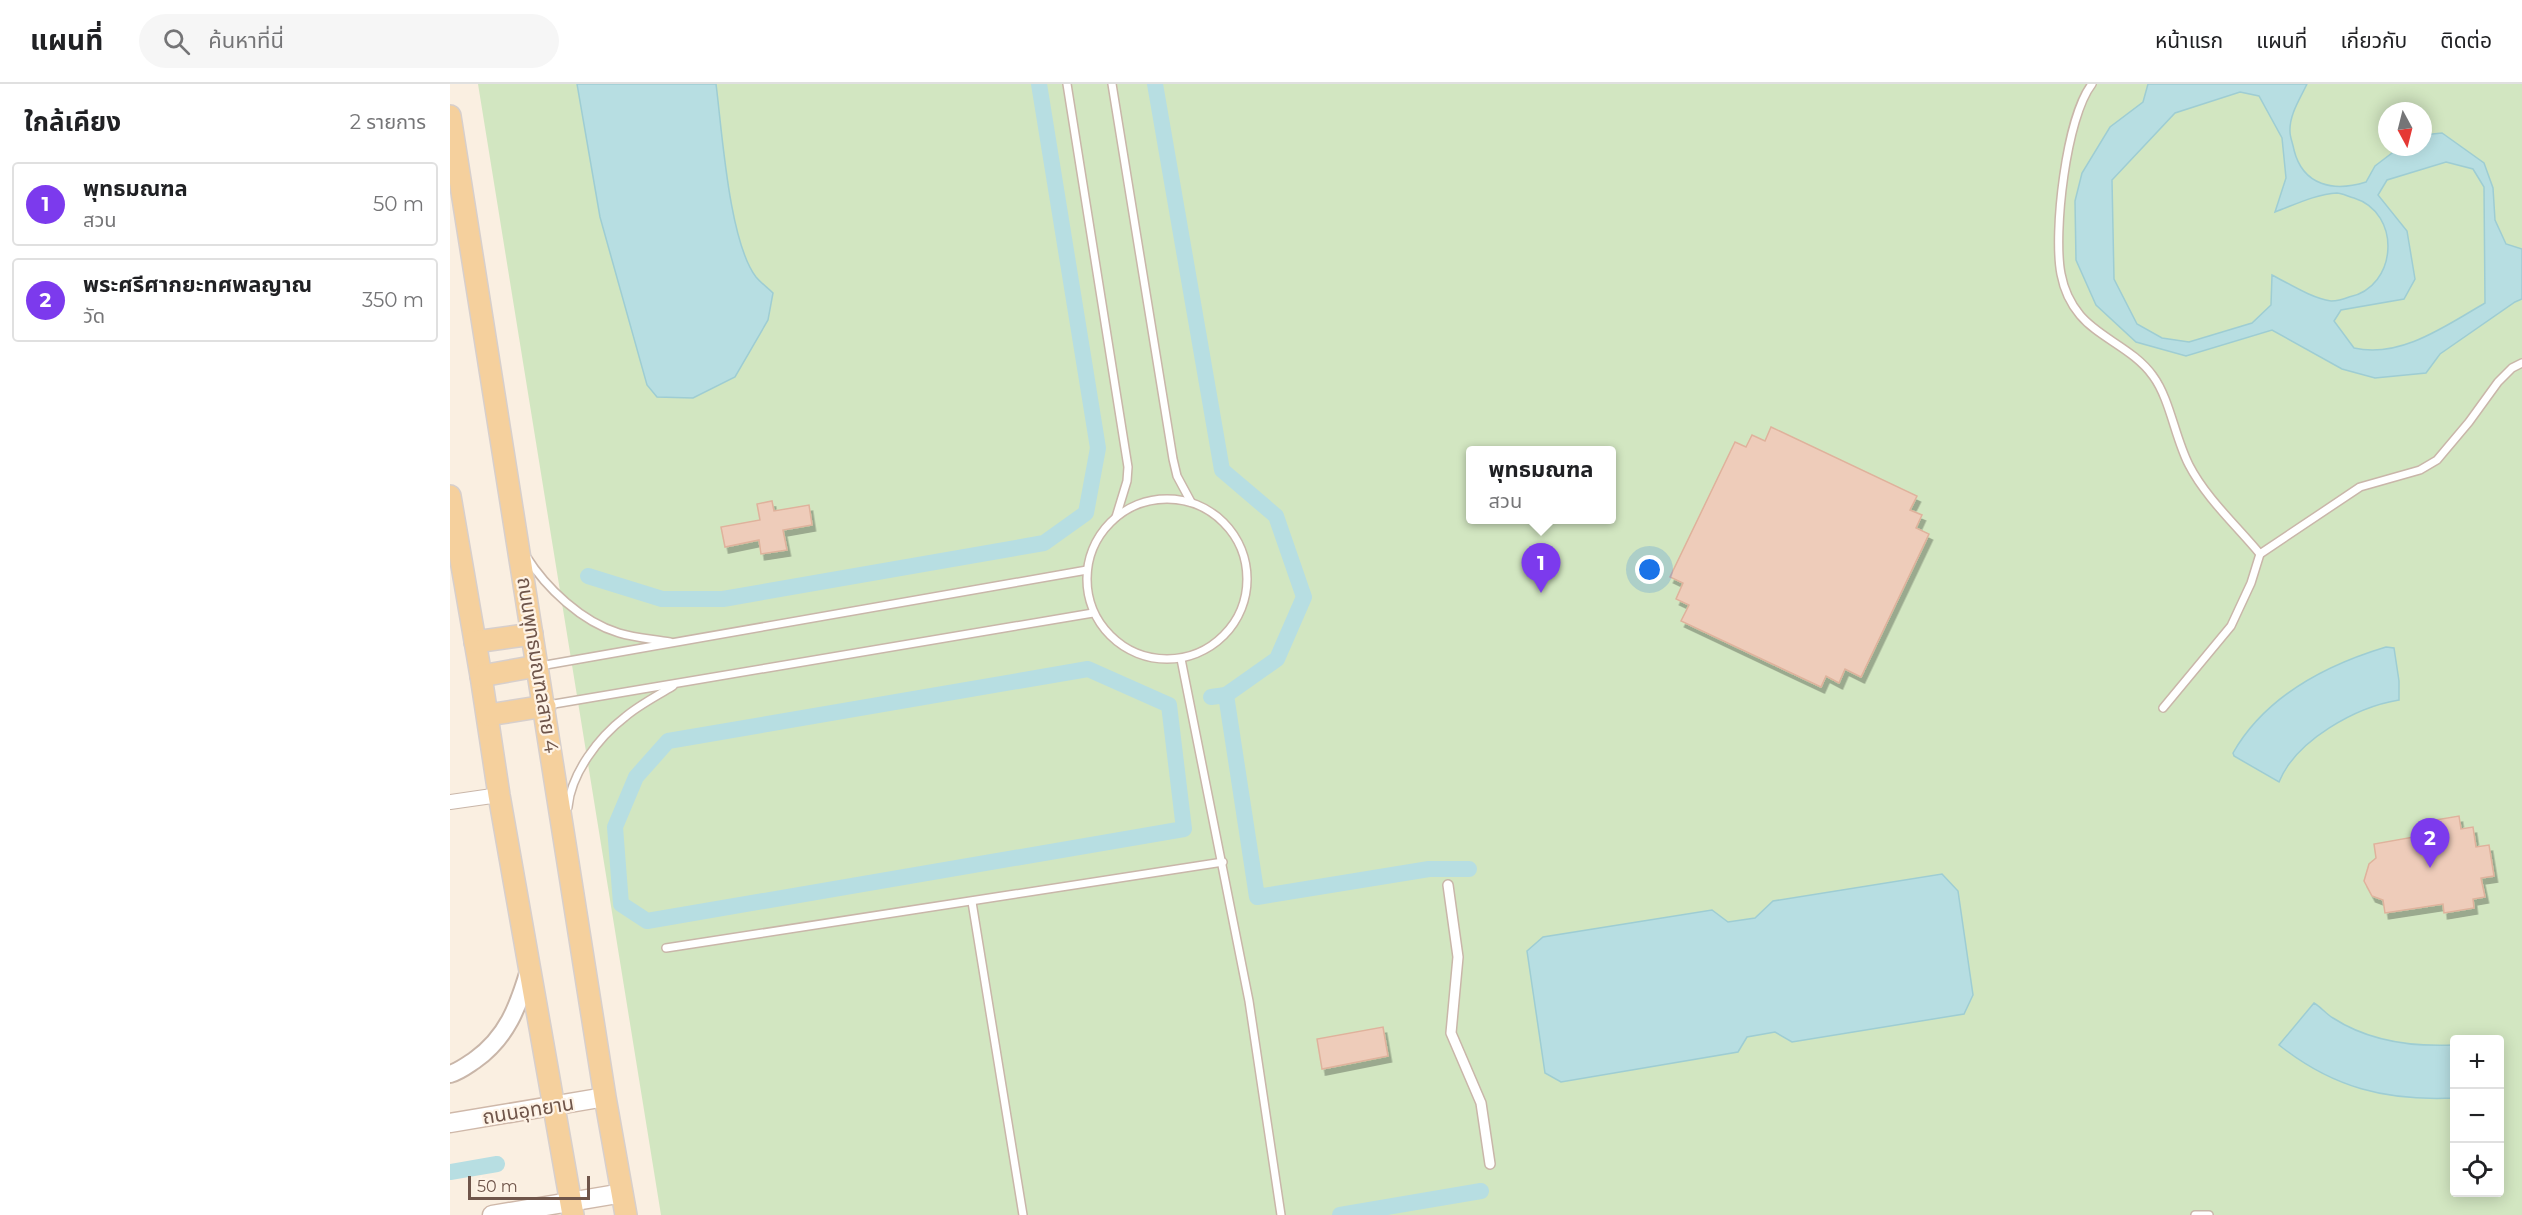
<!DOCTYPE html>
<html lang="th">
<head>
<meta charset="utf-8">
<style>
  body { margin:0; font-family:Montserrat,"Noto Sans Thai",sans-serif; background:#f6f6f6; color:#202124 }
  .controls { position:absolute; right:18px; bottom:18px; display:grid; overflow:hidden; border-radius:6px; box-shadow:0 3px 15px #0003 }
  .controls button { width:54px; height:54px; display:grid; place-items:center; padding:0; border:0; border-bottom:2px solid #e0e0e0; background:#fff; color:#202124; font:30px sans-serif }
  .compass { position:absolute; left:1928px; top:18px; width:54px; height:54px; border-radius:50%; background:#fff; box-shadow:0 3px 15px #0003; rotate:173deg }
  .scale { position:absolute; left:18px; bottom:15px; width:122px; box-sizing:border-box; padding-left:6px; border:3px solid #6f554a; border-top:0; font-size:16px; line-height:21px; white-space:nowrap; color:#6f554a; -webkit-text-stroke:4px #fef3e6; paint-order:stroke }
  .you { position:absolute; left:1200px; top:486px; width:21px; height:21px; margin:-15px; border:4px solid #fff; border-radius:50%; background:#1a73e8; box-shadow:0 0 0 9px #1a73e833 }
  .badge { display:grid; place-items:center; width:39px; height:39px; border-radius:50%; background:#7c3aed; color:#fff; font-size:20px; font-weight:700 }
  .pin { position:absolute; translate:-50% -50px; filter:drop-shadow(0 2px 3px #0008) }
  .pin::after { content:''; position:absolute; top:32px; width:21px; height:18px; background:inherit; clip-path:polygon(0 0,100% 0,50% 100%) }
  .popup { position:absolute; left:1016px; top:362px; width:150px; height:78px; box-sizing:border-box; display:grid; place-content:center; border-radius:6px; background:#fff; filter:drop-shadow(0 2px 4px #0005); font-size:20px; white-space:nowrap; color:#757577 }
  .popup b { font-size:22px; color:#202124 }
  .popup::after { content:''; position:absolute; left:50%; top:100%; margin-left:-12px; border:12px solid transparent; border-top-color:#fff }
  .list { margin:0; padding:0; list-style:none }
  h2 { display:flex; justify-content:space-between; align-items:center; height:78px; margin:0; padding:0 24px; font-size:26px }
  h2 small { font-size:20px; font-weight:400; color:#757577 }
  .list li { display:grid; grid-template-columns:39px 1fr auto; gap:18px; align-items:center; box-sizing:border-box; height:84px; margin:0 12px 12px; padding:0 12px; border:2px solid #e0e0e0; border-radius:6px }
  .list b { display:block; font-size:22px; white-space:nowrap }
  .list p { margin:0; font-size:20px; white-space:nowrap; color:#757577 }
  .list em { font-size:20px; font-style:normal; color:#757577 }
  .icon { flex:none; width:33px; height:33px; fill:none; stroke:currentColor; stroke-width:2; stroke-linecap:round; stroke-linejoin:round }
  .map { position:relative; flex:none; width:2072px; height:1131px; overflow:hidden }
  header { display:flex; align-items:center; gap:36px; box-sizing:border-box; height:84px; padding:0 30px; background:#fff; border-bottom:2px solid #e0e0e0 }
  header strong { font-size:28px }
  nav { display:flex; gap:33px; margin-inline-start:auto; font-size:21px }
  .search { width:420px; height:54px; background:#f6f6f6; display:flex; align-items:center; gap:15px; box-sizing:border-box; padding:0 21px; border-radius:33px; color:#757577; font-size:22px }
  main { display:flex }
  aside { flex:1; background:#fff }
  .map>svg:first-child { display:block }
  .green { fill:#d2e6c1; fill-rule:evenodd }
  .water { fill:#b7dee2; stroke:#9ecdd3; stroke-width:1.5; fill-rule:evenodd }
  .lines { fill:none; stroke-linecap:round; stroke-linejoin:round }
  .canal { stroke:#b7dee2; stroke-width:16 }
  .building { fill:#eeccba; stroke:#dfb29c; stroke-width:1.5; filter:url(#shadow) }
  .service-casing { stroke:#c9b6a9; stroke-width:10 }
  .pedestrian-casing { stroke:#c9b6a9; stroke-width:12 }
  .minor-casing { stroke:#c9b6a9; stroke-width:16 }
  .tertiary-casing { stroke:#c9b6a9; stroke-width:20 }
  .secondary-casing { stroke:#cfb8a9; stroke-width:21 }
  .primary-casing { stroke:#d7cfcc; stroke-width:24 }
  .service { stroke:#fff; stroke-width:7 }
  .pedestrian { stroke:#fff; stroke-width:9 }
  .minor { stroke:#fff; stroke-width:14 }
  .tertiary { stroke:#fff; stroke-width:16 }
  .secondary { stroke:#fff; stroke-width:18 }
  .primary { stroke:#f5d09d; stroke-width:21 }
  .labels { text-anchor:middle; stroke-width:4.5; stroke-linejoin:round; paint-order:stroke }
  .street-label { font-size:20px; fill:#6f554a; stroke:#fef3e6 }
</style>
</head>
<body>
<header>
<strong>แผนที่</strong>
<div class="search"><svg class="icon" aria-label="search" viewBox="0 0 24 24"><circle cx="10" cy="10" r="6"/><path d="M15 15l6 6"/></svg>ค้นหาที่นี่</div>
<nav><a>หน้าแรก</a><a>แผนที่</a><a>เกี่ยวกับ</a><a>ติดต่อ</a></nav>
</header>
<main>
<aside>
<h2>ใกล้เคียง<small>2 รายการ</small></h2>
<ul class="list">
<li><span class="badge">1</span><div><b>พุทธมณฑล</b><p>สวน</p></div><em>50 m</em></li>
<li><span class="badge">2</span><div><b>พระศรีศากยะทศพลญาณ</b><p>วัด</p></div><em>350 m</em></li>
</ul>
</aside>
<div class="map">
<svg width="2072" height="1131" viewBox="0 0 2072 1131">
  <defs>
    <filter id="shadow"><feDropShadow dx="3.5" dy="6" stdDeviation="0" flood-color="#0004"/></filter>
  </defs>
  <rect width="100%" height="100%" fill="#faefe1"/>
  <path class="green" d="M28 0H2072V1131H211ZM1937 27H1973V63H1937ZM1020 366H1162V436H1020ZM2004 956H2050V1108H2004Z"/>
  <g class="water">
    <path d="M127 0H266C272 46 279 158 306 193 311 199 318 204 323 209L318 236 285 293 243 314 207 313 197 301 150 133Z"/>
    <path d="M1698 0H1857C1850 15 1839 31 1840 48 1840 53 1843 60 1844 66 1853 102 1884 108 1916 98L1925 82 1950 63H1973V51L1992 49 2034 79 2043 104 2045 136 2056 160 2072 165V215L2065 218 1990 270 1976 289 1925 294 1892 285 1822 246 1736 272 1686 258 1646 221 1626 176 1625 117 1632 89 1660 43 1693 18ZM1790 8 1809 12 1832 54 1836 94 1825 128C1844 121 1866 110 1887 109 1892 109 1899 113 1904 114 1952 129 1948 203 1899 213 1894 215 1887 217 1881 217 1861 214 1840 200 1822 191L1821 221 1802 239 1739 258 1712 254 1687 240 1664 195 1662 96 1725 29ZM1996 78 2023 85 2034 103 2035 219C1997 241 1950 275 1904 264L1884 237 1891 226 1954 215 1965 195 1957 147 1928 111 1937 96Z"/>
    <path d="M1936 563 1944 564 1949 597V616C1906 623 1846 656 1829 698L1784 672 1783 669C1815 613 1876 581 1936 563Z"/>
    <polygon points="1492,790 1508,807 1523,911 1514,930 1342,958 1325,948 1297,953 1288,968 1111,998 1095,989 1077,867 1093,853 1262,826 1278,838 1305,834 1323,817"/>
    <path d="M1864 919C1871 923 1876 930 1883 934 1920 958 1962 963 2004 961V1014C1936 1017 1883 1004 1829 961Z"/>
  </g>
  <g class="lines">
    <g class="canal">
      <polyline points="705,0 772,386 826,432 854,513 827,575 776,611 807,813 979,785 1019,785"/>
      <polyline points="138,492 212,515 273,515 594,459 636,429 648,364 589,0"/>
      <polygon points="638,585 719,621 734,745 197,837 171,820 165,743 186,693 218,657"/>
      <polyline points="761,613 776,611"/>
      <polyline points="0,1088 47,1080"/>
      <polyline points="890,1131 1031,1107"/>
    </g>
  </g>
  <g class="building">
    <polygon points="1321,343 1467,412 1460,426 1472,431 1466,444 1479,450 1411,593 1395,585 1389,599 1376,592 1371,603 1231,537 1239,521 1226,515 1233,499 1220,493 1285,358 1296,363 1302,351 1315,357"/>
    <polygon points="322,417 324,427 359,421 362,441 333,446 337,466 311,470 309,456 275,463 271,443 310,436 307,420"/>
    <polygon points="2009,732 2011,745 2023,743 2026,763 2039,761 2044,792 2031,794 2035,813 2023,815 2024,824 1994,829 1993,820 1935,829 1933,816 1922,812 1914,797 1919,780 1926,774 1924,760 1981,750 1979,737"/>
    <polygon points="933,943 938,972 872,985 867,955"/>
  </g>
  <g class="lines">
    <g class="service-casing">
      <g id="service">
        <polyline points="617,0 678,383 677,397 666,433"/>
        <polyline points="662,0 723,375 727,392 741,418"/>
        <path d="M1642 0C1616 33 1603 149 1611 190 1614 206 1620 219 1630 231 1649 254 1684 265 1703 292 1720 315 1725 354 1739 381 1756 414 1786 441 1810 470L1801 499 1781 542 1713 624"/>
        <circle cx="717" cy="495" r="80"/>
        <polyline points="1810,470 1910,403 1970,386 1987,376 2019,338 2048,298 2062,284 2072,279"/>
        <path d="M76 472C96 504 132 538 169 549 185 554 203 555 220 558"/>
        <polyline points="731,575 799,917 831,1131"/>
        <polyline points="90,582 637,486"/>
        <polyline points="98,621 643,529"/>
        <path d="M118 723C121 689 149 653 175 633 189 621 207 612 223 602"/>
        <polyline points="522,818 573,1131"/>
        <polyline points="216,864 773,778"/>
        <polyline points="1745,1131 1759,1131"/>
      </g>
    </g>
    <g class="pedestrian-casing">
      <polyline id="pedestrian" points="998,801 1008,873 1001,949 1031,1019 1040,1080"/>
    </g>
    <g class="minor-casing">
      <polyline id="minor" points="0,718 49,711"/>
    </g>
    <g class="tertiary-casing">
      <path id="tertiary" d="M0 990C10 987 16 982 25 976 57 953 68 923 79 886"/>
    </g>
    <g class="secondary-casing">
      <g id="secondary">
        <polyline points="0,1039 155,1013"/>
        <polyline points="42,1131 173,1109"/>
      </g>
    </g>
    <g class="primary-casing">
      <g id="primary">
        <polyline points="0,32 155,1013 176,1131"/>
        <polyline points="0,412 31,592 49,711 123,1131"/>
        <polyline points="25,558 82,550"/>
        <polyline points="31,592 87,582"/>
        <polyline points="38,631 95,622"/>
      </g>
    </g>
    <use href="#service" class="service"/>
    <use href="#pedestrian" class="pedestrian"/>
    <use href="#minor" class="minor"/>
    <use href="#tertiary" class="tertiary"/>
    <use href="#secondary" class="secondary"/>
    <use href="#primary" class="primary"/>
  </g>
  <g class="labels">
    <g class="street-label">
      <text transform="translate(88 581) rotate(81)" y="7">ถนนพุทธมณฑลสาย 4</text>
      <text transform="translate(78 1026) rotate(-9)" y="7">ถนนอุทยาน</text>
    </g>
  </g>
</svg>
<div class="controls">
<button>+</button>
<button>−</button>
<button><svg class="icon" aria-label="locate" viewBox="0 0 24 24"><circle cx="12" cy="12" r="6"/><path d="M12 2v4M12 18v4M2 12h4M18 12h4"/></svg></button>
</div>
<svg class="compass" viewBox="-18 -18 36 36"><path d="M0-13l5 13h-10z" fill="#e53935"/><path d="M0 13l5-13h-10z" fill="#757577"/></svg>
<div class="scale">50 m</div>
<div class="you"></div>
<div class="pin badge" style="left:1091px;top:509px">1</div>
<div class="popup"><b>พุทธมณฑล</b>สวน</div>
<div class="pin badge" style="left:1980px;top:784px">2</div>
</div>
</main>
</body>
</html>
